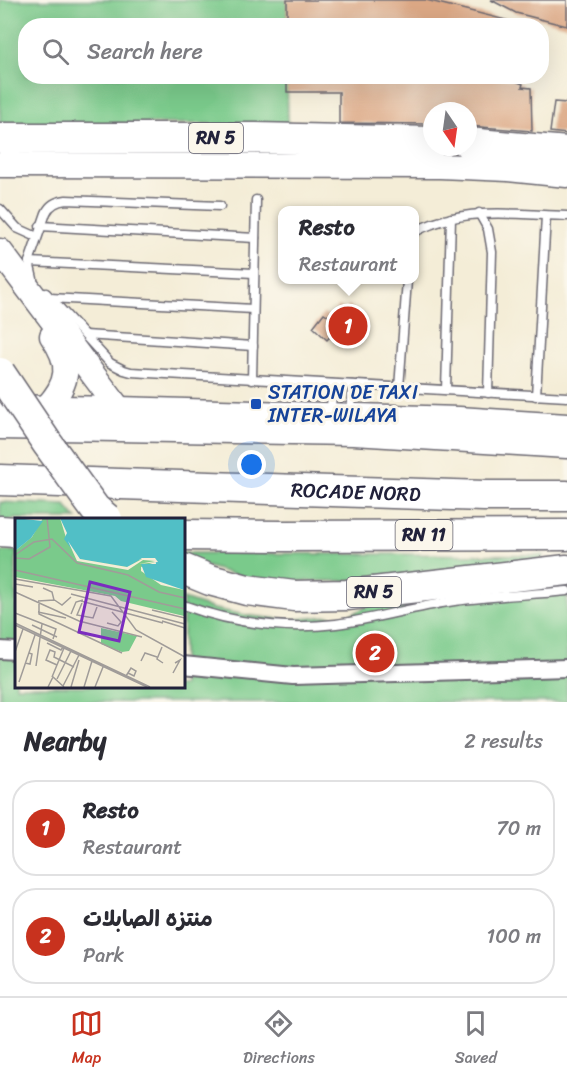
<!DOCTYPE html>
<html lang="en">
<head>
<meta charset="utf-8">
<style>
  body { margin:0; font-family:Sriracha,"Playpen Sans Arabic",sans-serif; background:#f7f7f7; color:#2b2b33 }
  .compass { position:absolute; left:423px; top:102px; width:54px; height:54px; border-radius:50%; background:#fff; box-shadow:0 6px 24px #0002; rotate:167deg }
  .you { position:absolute; left:252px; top:465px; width:21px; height:21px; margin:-15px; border:4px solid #fff; border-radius:50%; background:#1a73e8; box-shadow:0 0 0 9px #1a73e833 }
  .badge { display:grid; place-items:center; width:39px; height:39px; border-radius:50%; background:#c8321e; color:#fff; font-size:20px; font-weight:700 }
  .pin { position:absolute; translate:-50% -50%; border:3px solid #fff; box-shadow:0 2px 6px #0006 }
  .popup { position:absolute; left:278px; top:206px; width:141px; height:78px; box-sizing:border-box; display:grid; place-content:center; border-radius:12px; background:#fff; filter:drop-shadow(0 2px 4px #0005); font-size:20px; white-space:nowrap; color:#7c7c81 }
  .popup b { font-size:22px; color:#2b2b33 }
  .popup::after { content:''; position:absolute; left:50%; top:100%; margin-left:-12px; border:12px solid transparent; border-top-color:#fff }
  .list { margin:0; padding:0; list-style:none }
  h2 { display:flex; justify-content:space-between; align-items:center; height:78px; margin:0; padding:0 24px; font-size:26px }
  h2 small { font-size:20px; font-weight:400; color:#7c7c81 }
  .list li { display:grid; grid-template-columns:39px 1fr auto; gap:18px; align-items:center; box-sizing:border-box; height:96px; margin:0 12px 12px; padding:0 12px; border:2px solid #e1e1e2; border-radius:24px }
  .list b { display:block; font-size:22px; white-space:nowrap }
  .list p { margin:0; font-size:20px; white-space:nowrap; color:#7c7c81 }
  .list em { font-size:20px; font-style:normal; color:#7c7c81 }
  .icon { flex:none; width:33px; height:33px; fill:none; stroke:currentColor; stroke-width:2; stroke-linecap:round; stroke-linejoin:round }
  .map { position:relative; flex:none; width:567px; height:702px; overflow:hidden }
  .search { position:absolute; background:#fff; box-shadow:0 6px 24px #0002; left:18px; right:18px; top:18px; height:66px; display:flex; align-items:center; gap:15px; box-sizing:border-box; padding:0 21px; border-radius:24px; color:#7c7c81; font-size:22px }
  .sheet { height:294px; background:#fff }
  nav { display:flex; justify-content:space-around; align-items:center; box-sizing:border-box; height:84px; border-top:2px solid #e1e1e2; background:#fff; font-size:16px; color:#7c7c81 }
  nav a { display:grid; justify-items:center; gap:3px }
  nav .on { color:#c8321e }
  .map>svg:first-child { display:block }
  .green { fill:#7aca8b; stroke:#4e7663; stroke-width:1.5 }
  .building { fill:#dca885 }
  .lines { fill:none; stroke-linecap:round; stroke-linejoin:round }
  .lane-casing { stroke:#6c6972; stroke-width:11 }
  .street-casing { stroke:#6c6972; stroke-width:20 }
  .secondary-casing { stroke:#6c6972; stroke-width:27 }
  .highway-casing { stroke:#6c6972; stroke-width:33 }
  .lane { stroke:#fff; stroke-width:8 }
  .street { stroke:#fff; stroke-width:16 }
  .secondary { stroke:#fff; stroke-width:24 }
  .highway { stroke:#fff; stroke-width:30 }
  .highway-bridge-casing { stroke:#6c6972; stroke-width:33; stroke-linecap:butt }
  .highway-bridge { stroke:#fff; stroke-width:30 }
  .transit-dot { fill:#1a4fb4; stroke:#fbf7ec; stroke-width:2 }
  .labels { text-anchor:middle; stroke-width:6; stroke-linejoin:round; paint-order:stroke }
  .shield { fill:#fbf7ec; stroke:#636270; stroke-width:1.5 }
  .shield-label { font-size:18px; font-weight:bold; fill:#22223b }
  .transit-label { font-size:20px; fill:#164399; stroke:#fbf7ec; text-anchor:start }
  .street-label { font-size:20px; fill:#22223b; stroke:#fbf7ec }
  .inset-road { fill:none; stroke:#a09c99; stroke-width:1.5 }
  .view { fill:#7b2cbf; fill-opacity:0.15; stroke:#7b2cbf; stroke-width:3 }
  .inset-edge { fill:none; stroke:#22223b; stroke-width:3 }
</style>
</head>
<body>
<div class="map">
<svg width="567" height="702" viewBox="0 0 567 702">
  <rect width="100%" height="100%" fill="#fbf7ec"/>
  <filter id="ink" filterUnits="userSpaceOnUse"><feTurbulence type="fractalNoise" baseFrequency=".0167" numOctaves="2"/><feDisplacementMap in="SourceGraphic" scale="12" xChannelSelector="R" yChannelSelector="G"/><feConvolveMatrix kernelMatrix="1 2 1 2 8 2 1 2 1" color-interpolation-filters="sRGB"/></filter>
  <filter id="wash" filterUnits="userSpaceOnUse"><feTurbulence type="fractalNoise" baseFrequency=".008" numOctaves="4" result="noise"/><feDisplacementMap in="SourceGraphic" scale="24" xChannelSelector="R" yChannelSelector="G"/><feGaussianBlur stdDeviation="1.35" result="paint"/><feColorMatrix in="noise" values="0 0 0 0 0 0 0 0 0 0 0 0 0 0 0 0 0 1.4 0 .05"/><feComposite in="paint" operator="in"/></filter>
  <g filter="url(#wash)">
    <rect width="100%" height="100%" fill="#f4edd7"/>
    <g class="green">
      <polygon points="0,0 287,0 287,25 26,26 26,76 287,77 288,124 0,123"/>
      <polygon points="0,502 65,505 77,519 16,519 0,523"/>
      <polygon points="0,551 16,551 16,686 183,686 183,599 214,609 251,616 289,620 329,616 343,619 381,599 567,578 567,702 0,702"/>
      <polygon points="183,553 543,555 543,559 344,581 258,581 183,560"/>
    </g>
    <g id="blocks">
      <g class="building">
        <polygon points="287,0 426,0 510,21 510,26 287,26"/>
        <polygon points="491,0 567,0 567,26 516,13"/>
        <polygon points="287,76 500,76 500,78 513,80 523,84 522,87 531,88 532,131 468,126 468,111 432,111 432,124 339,123 339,92 287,92"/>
        <polygon points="554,102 567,103 567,134 550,132"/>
        <polygon points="349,305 364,323 353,334 348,330 340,338 335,331 327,340 313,327 324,313 330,317 339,306 344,311"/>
      </g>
    </g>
  </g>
  <g filter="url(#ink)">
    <use href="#blocks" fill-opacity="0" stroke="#6c6972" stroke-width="1.5"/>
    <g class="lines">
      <g class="lane-casing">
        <g id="lane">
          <polyline points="0,209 17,228 37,237"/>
          <polyline points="479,213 488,229 492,252 488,393"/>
          <polyline points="40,226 255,238"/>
          <path d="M414 233C420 228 427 226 435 223 477 208 523 215 567 216"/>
          <polyline points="29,262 254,273"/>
          <path d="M33 279 29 262 46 213C50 204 57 201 66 200L220 206"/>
          <polyline points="46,293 110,363 124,370 131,372 567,397"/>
          <polyline points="50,298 253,309"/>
          <polyline points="85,335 253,346"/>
          <polyline points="252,380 256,200"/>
          <polyline points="399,388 407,280"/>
          <polyline points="446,390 451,218"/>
          <polyline points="536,396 546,216"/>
          <polyline points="331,412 332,384"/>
          <polyline points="351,415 352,385"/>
          <path d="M183 605C232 623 284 630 336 624 374 619 411 608 448 602 488 596 527 595 567 591"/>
        </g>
      </g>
      <g class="street-casing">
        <g id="street">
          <polyline points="0,650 16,651"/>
          <polyline points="183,665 293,676 567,668"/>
        </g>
      </g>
      <g class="secondary-casing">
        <g id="secondary">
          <polyline points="0,165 440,166 508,169 567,175"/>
          <polyline points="0,251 119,409"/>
          <polyline points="0,407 119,409 459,419 567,426"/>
          <path d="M47 407C69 383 72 364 52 336"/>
          <polyline points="0,427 354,433 567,446"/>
        </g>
      </g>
      <g class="highway-casing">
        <g id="highway">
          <polyline points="0,138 256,138 432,142"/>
          <polyline points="468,143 567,152"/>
          <path id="s1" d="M0 480 484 496H567"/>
          <polyline points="0,531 16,532"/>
          <polyline points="183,535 282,536 567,535"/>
          <polyline points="183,569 210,580 247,590 294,596 347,595 567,570"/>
        </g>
      </g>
      <use href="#lane" class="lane"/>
      <use href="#street" class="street"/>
      <use href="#secondary" class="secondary"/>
      <use href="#highway" class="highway"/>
      <g class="highway-bridge-casing">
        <polyline id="highway-bridge" points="0,373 47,443 95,509 107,519"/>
      </g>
      <use href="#highway-bridge" class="highway-bridge"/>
    </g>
  </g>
  <rect class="transit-dot" x="250" y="398" width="12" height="12" rx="3"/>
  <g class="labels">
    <g class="shield">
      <rect x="189" y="123" width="54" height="30" rx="4.5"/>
      <rect x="395.5" y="520" width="57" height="30" rx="4.5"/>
      <rect x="347" y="577" width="54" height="30" rx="4.5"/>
    </g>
    <g class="shield-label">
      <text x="216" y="144">RN 5</text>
      <text x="424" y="541">RN 11</text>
      <text x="374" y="598">RN 5</text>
    </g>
    <g class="transit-label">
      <text x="268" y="399">STATION DE TAXI<tspan x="268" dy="23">INTER-WILAYA</tspan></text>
    </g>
    <g class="street-label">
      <text dy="7" stroke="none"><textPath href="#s1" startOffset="356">ROCADE NORD</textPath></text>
    </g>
  </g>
  <g transform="translate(15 518)">
    <rect width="170" height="170" fill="#f4edd7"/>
    <path d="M28 0H45L52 23 122 42 140 39 143 43 126 49V53L146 67 169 72V98L106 83 100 78 0 59V33L17 19ZM86 110 122 118 114 133 107 134 86 126Z" fill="#7aca8b"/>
    <path d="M0 0 28 3 16 20 0 33ZM45 0H169V72L131 59 126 46H141L140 40H127L113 49 64 41 49 21 52 15Z" fill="#51bfc6"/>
    <path d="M53 23 65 41 112 49 129 40H140L143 44 124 46 140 43 128 42 113 52 62 43Z" fill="#f4edd7"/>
    <path class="inset-road" d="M0 37 19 24 37 21 62 45 113 57 144 74 170 80M0 40 14 41 35 29 32 0M0 52 170 91M0 61 96 78 121 112 170 139M0 66 18 69M0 74 64 103 127 119M56 76 170 106M38 81 47 87 56 79M23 83 39 82 37 74 28 70M66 83 148 105M67 85 62 97 78 100 82 89M24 86V96L107 135M137 92 170 100M23 94 51 100M0 95 41 111 38 121M56 96 61 84 68 82M147 103 170 110M0 105 135 169M92 105 103 108 106 104 97 94M0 107 132 169M17 107 42 119M32 125 46 132 48 129M147 129 142 141 148 145M0 134 8 111M126 143 130 135 142 139M10 145 15 146 17 136 14 135M42 147 31 142 35 132 40 134 39 139 59 149M21 148 27 106M158 155 165 142 160 145M111 158 116 150 121 153 119 158 113 155M37 159 49 130M42 161 56 133M4 164 20 117M48 168 64 137M33 169 38 159 49 169M56 169 64 142M69 169 77 143M80 169 88 149"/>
    <path class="view" d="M75 64 115 74 104 123 64 114Z"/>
    <rect width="170" height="170" class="inset-edge"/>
  </g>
</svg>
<svg class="compass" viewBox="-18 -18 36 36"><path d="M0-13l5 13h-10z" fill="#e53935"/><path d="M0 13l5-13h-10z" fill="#7c7c81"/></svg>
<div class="you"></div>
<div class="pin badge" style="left:348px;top:326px">1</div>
<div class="popup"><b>Resto</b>Restaurant</div>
<div class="pin badge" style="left:375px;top:653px">2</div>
<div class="search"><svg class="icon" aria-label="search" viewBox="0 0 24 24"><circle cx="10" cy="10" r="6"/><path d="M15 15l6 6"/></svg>Search here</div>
</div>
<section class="sheet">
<h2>Nearby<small>2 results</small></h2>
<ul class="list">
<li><span class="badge">1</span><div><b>Resto</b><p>Restaurant</p></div><em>70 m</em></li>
<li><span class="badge">2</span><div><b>منتزه الصابلات</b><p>Park</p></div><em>100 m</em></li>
</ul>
</section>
<nav>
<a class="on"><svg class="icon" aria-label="map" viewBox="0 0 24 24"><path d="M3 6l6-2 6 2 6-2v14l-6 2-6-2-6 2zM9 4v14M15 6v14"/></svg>Map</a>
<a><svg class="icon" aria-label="directions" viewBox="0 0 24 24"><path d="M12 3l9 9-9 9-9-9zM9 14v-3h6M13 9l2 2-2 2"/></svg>Directions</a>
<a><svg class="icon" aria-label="saved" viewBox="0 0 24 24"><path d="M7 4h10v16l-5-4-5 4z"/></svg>Saved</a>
</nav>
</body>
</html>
